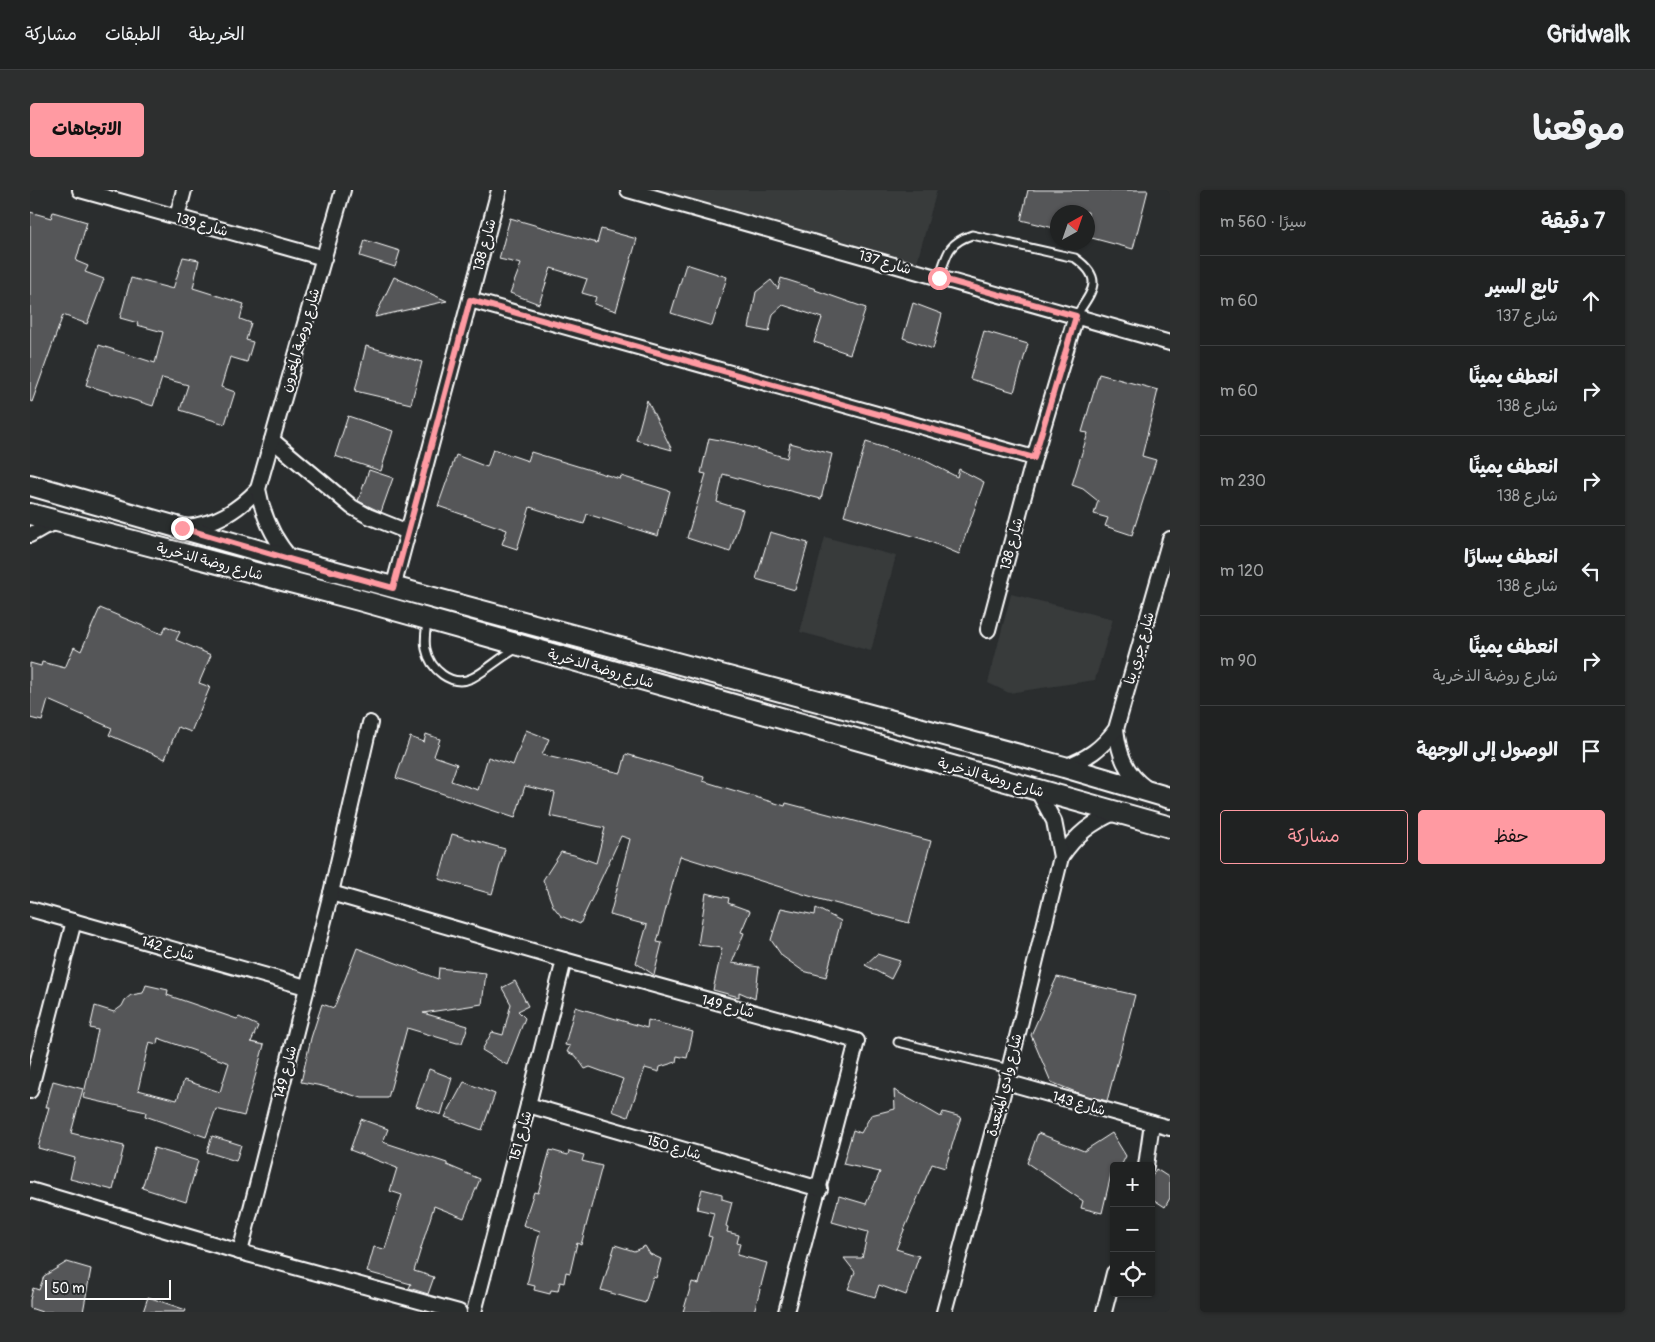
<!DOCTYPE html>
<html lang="ar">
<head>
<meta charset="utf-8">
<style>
  body { margin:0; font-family:Pangolin,"Playpen Sans Arabic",sans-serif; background:#2d2f2f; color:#f1f3f6; direction:rtl }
  .controls { position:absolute; right:15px; bottom:15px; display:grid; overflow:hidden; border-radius:5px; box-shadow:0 1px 4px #0004 }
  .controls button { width:45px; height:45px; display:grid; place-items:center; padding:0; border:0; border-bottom:1px solid #3d3f40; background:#202222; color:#f1f3f6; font:25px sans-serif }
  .compass { position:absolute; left:1020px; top:15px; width:45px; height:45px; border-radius:50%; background:#202222; box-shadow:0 1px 4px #0004; rotate:40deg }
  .scale { position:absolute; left:15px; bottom:12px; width:126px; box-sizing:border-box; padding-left:5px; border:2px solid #fff; border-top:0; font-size:14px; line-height:18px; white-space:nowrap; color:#fff; -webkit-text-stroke:4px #2a2d2e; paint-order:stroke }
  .stop { position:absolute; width:15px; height:15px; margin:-11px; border:4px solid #ff9aa2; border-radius:50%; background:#fff }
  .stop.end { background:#ff9aa2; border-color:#fff; box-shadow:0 1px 5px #0008 }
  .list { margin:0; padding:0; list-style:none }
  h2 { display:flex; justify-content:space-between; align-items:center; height:65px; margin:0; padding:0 20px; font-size:21px }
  h2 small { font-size:16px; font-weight:400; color:#a2a4a5 }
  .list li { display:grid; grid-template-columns:32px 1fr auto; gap:15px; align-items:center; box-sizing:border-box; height:90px; padding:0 20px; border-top:1px solid #3d3f40 }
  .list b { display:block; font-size:19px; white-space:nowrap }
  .list p { margin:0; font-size:16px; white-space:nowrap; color:#a2a4a5 }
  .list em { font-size:16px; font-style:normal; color:#a2a4a5 }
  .actions { display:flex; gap:10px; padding:15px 20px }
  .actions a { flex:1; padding:11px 0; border:1px solid #ff9aa2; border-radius:5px; text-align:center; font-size:18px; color:#ff9aa2 }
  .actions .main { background:#ff9aa2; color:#111 }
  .icon { flex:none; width:28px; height:28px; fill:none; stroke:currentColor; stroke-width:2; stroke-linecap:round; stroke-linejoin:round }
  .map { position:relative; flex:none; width:1140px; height:1122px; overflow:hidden; direction:ltr; border-radius:5px }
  header { display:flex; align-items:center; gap:30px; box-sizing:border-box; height:70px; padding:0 25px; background:#202222; border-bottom:1px solid #3d3f40 }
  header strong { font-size:24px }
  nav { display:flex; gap:28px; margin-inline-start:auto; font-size:18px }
  .intro { display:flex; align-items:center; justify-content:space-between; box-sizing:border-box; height:120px; padding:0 30px }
  h1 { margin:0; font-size:35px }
  .button { padding:12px 22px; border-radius:5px; background:#ff9aa2; color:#111; font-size:18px; font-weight:700 }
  main { display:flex; gap:30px; padding:0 30px }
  aside { flex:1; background:#202222; border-radius:5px; box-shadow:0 1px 4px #0004 }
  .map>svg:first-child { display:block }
  .built { fill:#373a3b }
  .building { fill:#555758; stroke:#fff; fill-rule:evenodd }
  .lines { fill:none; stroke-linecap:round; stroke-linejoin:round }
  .lane-casing { stroke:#fff; stroke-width:11 }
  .street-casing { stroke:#fff; stroke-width:18 }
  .secondary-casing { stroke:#fff; stroke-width:24 }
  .lane { stroke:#2a2d2e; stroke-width:7 }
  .street { stroke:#2a2d2e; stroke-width:14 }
  .secondary { stroke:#2a2d2e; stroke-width:20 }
  .route { stroke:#ff9aa2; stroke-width:6 }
  .labels { text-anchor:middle; stroke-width:4.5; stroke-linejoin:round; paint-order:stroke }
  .street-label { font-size:14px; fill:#fff; stroke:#2a2d2e }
</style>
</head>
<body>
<header>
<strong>Gridwalk</strong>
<nav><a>الخريطة</a><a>الطبقات</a><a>مشاركة</a></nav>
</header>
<div class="intro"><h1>موقعنا</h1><a class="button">الاتجاهات</a></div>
<main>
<aside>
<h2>7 دقيقة<small>سيرًا · 560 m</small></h2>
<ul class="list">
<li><svg class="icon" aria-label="ahead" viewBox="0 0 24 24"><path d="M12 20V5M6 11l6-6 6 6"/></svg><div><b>تابع السير</b><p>شارع 137</p></div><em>60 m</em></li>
<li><svg class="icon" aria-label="right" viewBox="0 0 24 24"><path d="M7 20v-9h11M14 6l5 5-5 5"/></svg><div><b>انعطف يمينًا</b><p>شارع 138</p></div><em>60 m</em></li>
<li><svg class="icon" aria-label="right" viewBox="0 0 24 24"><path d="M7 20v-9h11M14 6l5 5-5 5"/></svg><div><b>انعطف يمينًا</b><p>شارع 138</p></div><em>230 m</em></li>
<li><svg class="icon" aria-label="left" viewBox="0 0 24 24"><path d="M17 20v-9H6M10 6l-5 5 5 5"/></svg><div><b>انعطف يسارًا</b><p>شارع 138</p></div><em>120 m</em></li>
<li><svg class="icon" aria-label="right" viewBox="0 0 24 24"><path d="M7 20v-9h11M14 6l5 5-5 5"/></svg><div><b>انعطف يمينًا</b><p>شارع روضة الذخرية</p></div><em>90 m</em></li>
<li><svg class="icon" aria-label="arrive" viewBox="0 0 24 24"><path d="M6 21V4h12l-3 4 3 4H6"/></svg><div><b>الوصول إلى الوجهة</b></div></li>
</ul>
<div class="actions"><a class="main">حفظ</a><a>مشاركة</a></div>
</aside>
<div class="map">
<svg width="1140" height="1122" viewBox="0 0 1140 1122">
  <rect width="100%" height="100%" fill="#2a2d2e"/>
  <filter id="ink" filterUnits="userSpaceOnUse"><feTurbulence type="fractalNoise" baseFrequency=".02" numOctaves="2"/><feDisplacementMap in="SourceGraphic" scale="10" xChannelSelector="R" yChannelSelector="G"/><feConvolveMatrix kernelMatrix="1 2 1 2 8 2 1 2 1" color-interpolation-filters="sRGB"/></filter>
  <g filter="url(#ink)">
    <g class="built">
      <polygon points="627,0 907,0 887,72"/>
      <polygon points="795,347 866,366 841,461 770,442"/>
      <polygon points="981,404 1083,429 1065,490 979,503 958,493"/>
    </g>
    <g class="building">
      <polygon points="998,0 1118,0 1103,59 1058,47 1058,22 1028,22 1028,39 991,30"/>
      <polygon points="0,22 21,28 23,22 57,32 46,71 58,76 55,82 74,89 57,134 33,125 2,212 0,211"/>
      <polygon points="480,28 567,53 571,39 607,49 586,121 564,114 566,107 552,103 557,89 521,78 509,114 480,103 491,74 469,69"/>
      <polygon points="335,50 370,61 365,77 330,66"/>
      <polygon points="153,67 169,70 163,98 214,114 210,129 221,133 216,150 223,152 217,172 200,167 191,197 205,202 195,234 150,220 158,195 132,188 123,216 56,195 69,155 125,173 133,142 107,135 108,133 90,128 101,88 143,99"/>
      <polygon points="656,74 697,87 682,136 641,123"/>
      <polygon points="364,87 417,111 345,127"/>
      <polygon points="751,88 786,99 785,100 836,118 820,164 784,152 792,128 753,115 743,124 739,142 719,138 726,102 741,90 748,99"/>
      <polygon points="883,113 912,124 903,159 873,148"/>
      <polygon points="954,141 998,154 984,202 940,189"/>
      <polygon points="336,156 392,172 381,214 325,201"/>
      <polygon points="1069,184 1128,200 1112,266 1126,270 1102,345 1075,336 1078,328 1064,324 1068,311 1053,299 1042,295 1058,243 1052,242"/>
      <polygon points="617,210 642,260 606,250"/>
      <polygon points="318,226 363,241 351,281 305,266"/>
      <polygon points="679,248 706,253 757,268 760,253 802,264 791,309 741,296 740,297 693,284 687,312 713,320 700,362 657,348 676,284 671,283"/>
      <polygon points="836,252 894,270 927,287 929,279 954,292 929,364 896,350 814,325"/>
      <polygon points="463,259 498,271 501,262 590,289 591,286 640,301 628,346 557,324 554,334 500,317 487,359 472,354 477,340 408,316 426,265 457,277"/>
      <polygon points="339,280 363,288 351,322 328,311"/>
      <polygon points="740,342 778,353 765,400 726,389"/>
      <polygon points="70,418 132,444 136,436 150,442 146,450 181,465 169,493 180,497 161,542 148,537 135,569 79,545 82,538 18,510 12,531 0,528 0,473 11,476 12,472 35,478 44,457 51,461"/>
      <polygon points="496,540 519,549 512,565 591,583 596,564 674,587 673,591 755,616 756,613 901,651 879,733 789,709 650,666 627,752 632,753 624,785 606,773 617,735 580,725 600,649 591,646 550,734 531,726 523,716 513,690 531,662 544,665 566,673 575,638 520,626 525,603 495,596 485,628 366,588 380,547 394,552 396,544 410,549 404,566 427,574 421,591 448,600 458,567 483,575"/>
      <polygon points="422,644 475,659 462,704 409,689"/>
      <polygon points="676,703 699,708 698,713 720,721 711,742 714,743 702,773 729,777 725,809 709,802 709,807 683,800 692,758 668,755"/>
      <polygon points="751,718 785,725 786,718 811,731 796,787 773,781 752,766 741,750"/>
      <polygon points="327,758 408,789 409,778 456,783 452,814 393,823 438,836 432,853 427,853 377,838 358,908 332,908 292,896 271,892 281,848 292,814 304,818"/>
      <polygon points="847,764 870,771 861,789 835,775"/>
      <polygon points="1027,787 1105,805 1077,911 1053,905 1021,892 1001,845"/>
      <polygon points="485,791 498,816 488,821 495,828 477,875 452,860 462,842 473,845 481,814 472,798"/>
      <path d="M116 795 138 800 137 805 207 829 209 827 228 836 221 852 234 855 214 926 186 919 176 947 115 926 116 922 53 908 68 840 60 838 65 816 84 822 92 816 95 810 101 805 113 803ZM128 848 199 873 190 902 154 890 147 910 108 900 119 852 127 854Z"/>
      <polygon points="545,817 617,838 618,830 663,842 657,868 647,866 646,872 630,877 629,882 615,878 598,927 582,921 593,889 560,877 555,879 546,866 537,862 540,856 535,855"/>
      <polygon points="399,879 422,888 411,925 386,916"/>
      <polygon points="23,891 53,899 41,943 94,956 83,1000 40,989 45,968 8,958 19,917 16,917"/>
      <polygon points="434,892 465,904 452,940 415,927"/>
      <polygon points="864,900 911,927 913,922 931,927 915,978 902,974 866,1059 889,1066 876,1105 849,1095 845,1107 818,1099 825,1082 814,1068 832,1068 838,1042 802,1032 809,1006 836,1014 850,982 813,974 823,940 831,943 841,925 865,919"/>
      <polygon points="331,929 358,939 353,952 417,973 417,975 450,989 434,1028 404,1016 384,1081 404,1087 398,1104 379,1098 381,1094 337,1082 344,1057 355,1059 372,1005 360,1001 367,978 320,960"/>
      <polygon points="1008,943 1054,961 1082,943 1096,966 1091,976 1083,976 1072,1023 1051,1018 1053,1011 997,973"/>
      <polygon points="182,946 211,955 206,971 177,962"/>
      <polygon points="124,958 168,971 156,1012 112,998"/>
      <polygon points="520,960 538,965 539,961 554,965 552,971 572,976 551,1055 547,1053 540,1083 536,1082 534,1093 530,1092 528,1101 521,1100 520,1104 504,1100 505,1096 497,1094 510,1041 493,1035 504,1002 508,1003"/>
      <polygon points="1126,979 1140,988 1140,1008 1135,1017 1121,1008 1121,988"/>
      <polygon points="672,999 692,1004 692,1009 702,1012 696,1036 698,1037 697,1042 709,1045 707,1053 710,1054 707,1065 737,1073 724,1122 653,1122 662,1092 669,1094 682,1047 678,1046 684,1023 667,1019"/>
      <polygon points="585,1055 604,1061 615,1056 620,1064 631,1069 626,1088 623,1087 615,1113 571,1100"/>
      <polygon points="37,1072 61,1079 53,1122 12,1122 0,1118 0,1110 3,1098 9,1100 14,1086"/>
      <polygon points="118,1107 156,1120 155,1122 113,1122"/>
    </g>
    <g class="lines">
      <g class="lane-casing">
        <g id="lane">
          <path d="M909 88C917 65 917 53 942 45L1045 68C1075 89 1062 101 1046 126"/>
          <path d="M397 432C396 440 394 451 396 459 400 479 421 498 442 488 458 480 471 466 488 458"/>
          <polyline points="868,852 979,879"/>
        </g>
      </g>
      <g class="street-casing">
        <g id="street">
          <polyline points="50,0 294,68"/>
          <polyline points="598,0 1140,153"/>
          <polyline points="147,27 154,0"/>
          <polyline points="440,110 1004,268"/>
          <polyline points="242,250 322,317 338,326 378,342"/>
          <path d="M156 337C186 334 207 321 228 299"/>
          <polyline points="0,345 14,337 28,332"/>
          <path d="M262 370C243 349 233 327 228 299L313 0"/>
          <polyline points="363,398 469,0"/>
          <polyline points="958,440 1004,268 1046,126"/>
          <path d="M1086 539C1089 564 1095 583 1116 598"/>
          <path d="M1034 577C1057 569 1072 558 1086 539L1140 349"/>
          <path d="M1031 667C1047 644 1061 633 1086 622"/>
          <polyline points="301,703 534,770 827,851 756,1122"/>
          <polyline points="0,719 276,797"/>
          <polyline points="976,892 1140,938"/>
          <polyline points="0,901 44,731"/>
          <polyline points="498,915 790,999"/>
          <polyline points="1116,976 1122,933"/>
          <polyline points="0,1000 210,1062 429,1122"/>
          <polyline points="210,1062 301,703 340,533"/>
          <polyline points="444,1122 498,915 534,770"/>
          <polyline points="914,1122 976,892 1031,667 1024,631 1007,600"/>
          <polyline points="1074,1122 1084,1083"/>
        </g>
      </g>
      <g class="secondary-casing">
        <g id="secondary">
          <polyline points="0,295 262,370 1034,577 1140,608"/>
          <polyline points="0,324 329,410 1140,637"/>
        </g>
      </g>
      <use href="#lane" class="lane"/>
      <use href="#street" class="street"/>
      <use href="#secondary" class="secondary"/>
    </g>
  </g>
  <g class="lines" filter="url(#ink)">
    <polyline class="route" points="152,338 262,370 363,398 440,110 1004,268 1046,126 909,88"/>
  </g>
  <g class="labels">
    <g class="street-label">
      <text transform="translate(172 34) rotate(16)" y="5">شارع 139</text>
      <text transform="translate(454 55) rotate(-75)" y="5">شارع 138</text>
      <text transform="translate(855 72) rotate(16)" y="5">شارع 137</text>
      <text transform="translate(270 150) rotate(-74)" y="5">شارع روضة المغرون</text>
      <text transform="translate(981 354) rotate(-75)" y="5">شارع 138</text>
      <text transform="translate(180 371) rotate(15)" y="5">شارع روضة الذخرية</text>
      <text transform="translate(1109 458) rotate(-74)" y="5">شارع جري بنا</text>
      <text transform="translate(571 478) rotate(16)" y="5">شارع روضة الذخرية</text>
      <text transform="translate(961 587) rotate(16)" y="5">شارع روضة الذخرية</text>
      <text transform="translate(138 758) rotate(16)" y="5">شارع 142</text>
      <text transform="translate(698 816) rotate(15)" y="5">شارع 149</text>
      <text transform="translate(255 882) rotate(-76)" y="5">شارع 149</text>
      <text transform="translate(974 895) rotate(-76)" y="5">شارع وادي المبتعدة</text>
      <text transform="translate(1049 913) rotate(16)" y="5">شارع 143</text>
      <text transform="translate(490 946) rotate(-75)" y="5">شارع 151</text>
      <text transform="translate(644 957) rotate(16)" y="5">شارع 150</text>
    </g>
  </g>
</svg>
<div class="controls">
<button>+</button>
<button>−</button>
<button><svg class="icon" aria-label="locate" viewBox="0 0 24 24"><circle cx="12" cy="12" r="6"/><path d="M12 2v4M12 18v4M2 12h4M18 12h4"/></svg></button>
</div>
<svg class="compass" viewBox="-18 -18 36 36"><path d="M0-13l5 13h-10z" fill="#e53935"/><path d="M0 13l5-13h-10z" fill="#a2a4a5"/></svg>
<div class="scale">50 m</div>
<div class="stop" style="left:909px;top:88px"></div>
<div class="stop end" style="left:152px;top:338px"></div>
</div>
</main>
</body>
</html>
